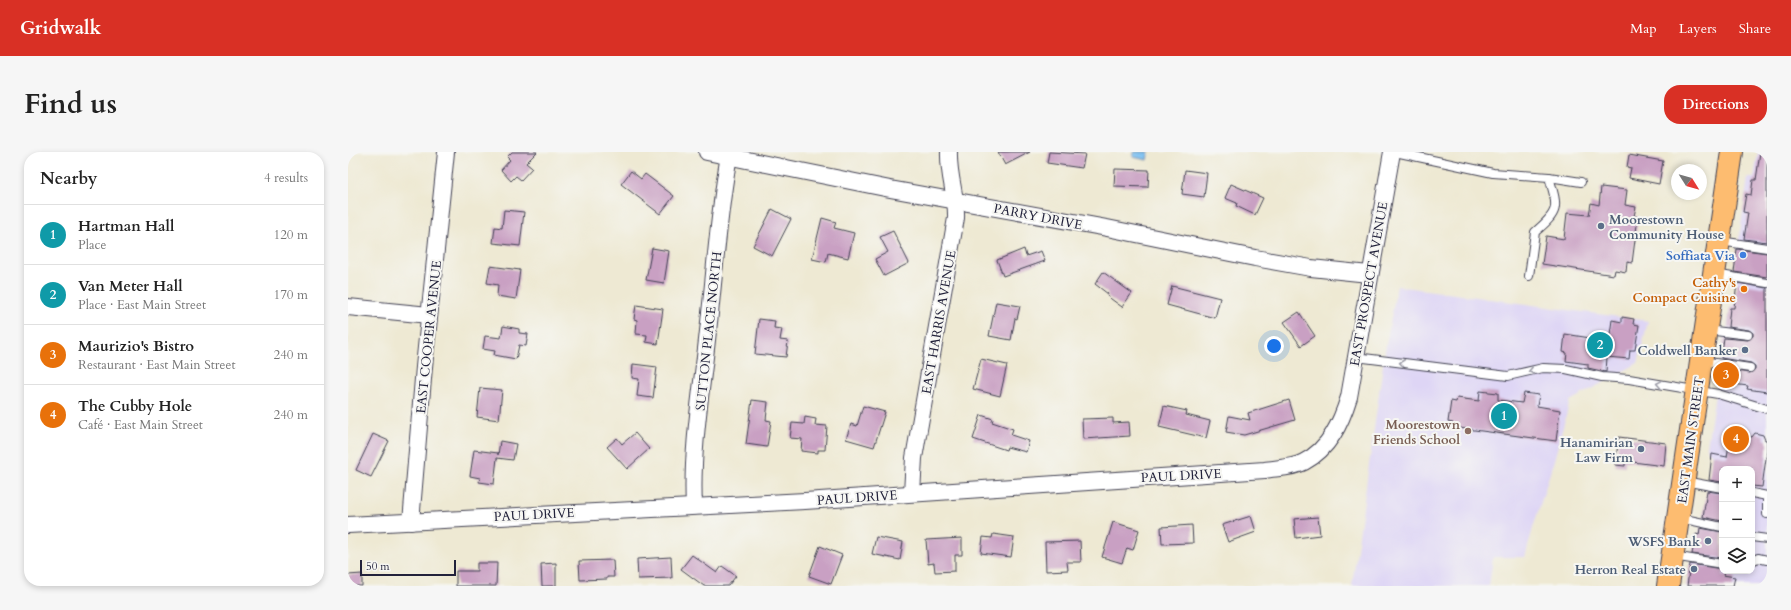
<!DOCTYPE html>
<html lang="en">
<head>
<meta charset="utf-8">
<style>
  body { margin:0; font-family:Cardo,serif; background:#f6f6f6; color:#222 }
  .controls { position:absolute; right:12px; bottom:12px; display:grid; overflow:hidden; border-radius:8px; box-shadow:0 2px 6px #0003 }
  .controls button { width:36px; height:36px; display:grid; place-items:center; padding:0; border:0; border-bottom:1px solid #e0e0e0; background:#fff; color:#222; font:20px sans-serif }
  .compass { position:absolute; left:1323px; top:12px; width:36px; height:36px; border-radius:50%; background:#fff; box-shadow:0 2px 6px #0003; rotate:127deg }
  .scale { position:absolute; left:12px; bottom:10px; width:96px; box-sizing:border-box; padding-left:4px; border:2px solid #22223b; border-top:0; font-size:11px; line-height:14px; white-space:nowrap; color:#22223b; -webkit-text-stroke:3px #f6f6f2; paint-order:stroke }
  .you { position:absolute; left:926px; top:194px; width:14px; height:14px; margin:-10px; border:3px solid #fff; border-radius:50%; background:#1a73e8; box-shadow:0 0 0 6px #1a73e833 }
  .badge { display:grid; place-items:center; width:26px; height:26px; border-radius:50%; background:#d93025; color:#fff; font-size:13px; font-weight:700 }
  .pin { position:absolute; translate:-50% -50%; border:2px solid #fff; box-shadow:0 1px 4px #0006 }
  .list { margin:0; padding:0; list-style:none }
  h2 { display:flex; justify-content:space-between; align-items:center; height:52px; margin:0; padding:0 16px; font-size:17px }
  h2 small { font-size:13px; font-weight:400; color:#767676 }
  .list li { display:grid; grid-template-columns:26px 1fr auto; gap:12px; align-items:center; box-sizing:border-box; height:60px; padding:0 16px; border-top:1px solid #e0e0e0 }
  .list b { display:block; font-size:15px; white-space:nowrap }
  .list p { margin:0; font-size:13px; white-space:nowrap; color:#767676 }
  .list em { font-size:13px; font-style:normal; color:#767676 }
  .icon { flex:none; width:22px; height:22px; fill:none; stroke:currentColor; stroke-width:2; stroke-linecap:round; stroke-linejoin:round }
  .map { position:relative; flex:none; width:1419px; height:434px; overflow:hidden; border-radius:16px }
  header { display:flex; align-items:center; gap:24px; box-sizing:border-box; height:56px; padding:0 20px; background:#d93025; color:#fff }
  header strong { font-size:19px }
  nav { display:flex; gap:22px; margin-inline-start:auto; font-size:14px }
  .intro { display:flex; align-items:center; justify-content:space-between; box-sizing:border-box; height:96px; padding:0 24px }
  h1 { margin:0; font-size:28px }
  .button { padding:10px 18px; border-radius:16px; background:#d93025; color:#fff; font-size:14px; font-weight:700 }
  main { display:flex; gap:24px; padding:0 24px }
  aside { flex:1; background:#fff; border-radius:16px; box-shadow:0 2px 6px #0003 }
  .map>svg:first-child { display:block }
  .built { fill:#ded5f5; fill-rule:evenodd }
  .water { fill:#7bc0f1; stroke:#4e7196 }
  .building { fill:#c9a0c3 }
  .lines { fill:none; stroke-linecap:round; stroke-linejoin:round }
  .service-casing { stroke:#414052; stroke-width:10 }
  .minor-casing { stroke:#414052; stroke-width:18 }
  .primary-casing { stroke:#414052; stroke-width:24 }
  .service { stroke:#fff; stroke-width:8 }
  .minor { stroke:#fff; stroke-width:16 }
  .primary { stroke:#fdbc6f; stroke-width:22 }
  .oneway { stroke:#9c9ca7 }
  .service-dot { fill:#5c6f8a; stroke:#f6f6f2; stroke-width:1.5 }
  .shop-dot { fill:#3f7fe0; stroke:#f6f6f2; stroke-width:1.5 }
  .food-dot { fill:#e8710a; stroke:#f6f6f2; stroke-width:1.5 }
  .education-dot { fill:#8d6e63; stroke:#f6f6f2; stroke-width:1.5 }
  .labels { text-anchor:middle; stroke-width:4; stroke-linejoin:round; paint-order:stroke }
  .street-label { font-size:13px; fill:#22223b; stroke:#f6f6f2 }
  .service-label { font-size:13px; font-weight:bold; fill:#4e5e75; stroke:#f6f6f2; text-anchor:end }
  .shop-label { font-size:13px; font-weight:bold; fill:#366cbe; stroke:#f6f6f2; text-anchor:end }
  .food-label { font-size:13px; font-weight:bold; fill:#c56008; stroke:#f6f6f2; text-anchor:end }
  .education-label { font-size:13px; font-weight:bold; fill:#785e54; stroke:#f6f6f2; text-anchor:end }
</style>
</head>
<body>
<header>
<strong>Gridwalk</strong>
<nav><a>Map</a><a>Layers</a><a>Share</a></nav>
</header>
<div class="intro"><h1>Find us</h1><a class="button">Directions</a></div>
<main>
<aside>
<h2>Nearby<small>4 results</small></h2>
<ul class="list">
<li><span class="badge" style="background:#0f9aa8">1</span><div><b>Hartman Hall</b><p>Place</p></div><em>120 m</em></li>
<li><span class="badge" style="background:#0f9aa8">2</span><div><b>Van Meter Hall</b><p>Place · East Main Street</p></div><em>170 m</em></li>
<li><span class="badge" style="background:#e8710a">3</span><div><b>Maurizio's Bistro</b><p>Restaurant · East Main Street</p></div><em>240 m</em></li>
<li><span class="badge" style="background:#e8710a">4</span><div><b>The Cubby Hole</b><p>Café · East Main Street</p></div><em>240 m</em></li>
</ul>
</aside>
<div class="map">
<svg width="1419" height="434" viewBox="0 0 1419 434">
  <rect width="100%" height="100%" fill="#f6f6f2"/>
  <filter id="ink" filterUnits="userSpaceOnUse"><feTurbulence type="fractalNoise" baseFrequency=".025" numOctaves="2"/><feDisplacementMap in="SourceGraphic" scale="8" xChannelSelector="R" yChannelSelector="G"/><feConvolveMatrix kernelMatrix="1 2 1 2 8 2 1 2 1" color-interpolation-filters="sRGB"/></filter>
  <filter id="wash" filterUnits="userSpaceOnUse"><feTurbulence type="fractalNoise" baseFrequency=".012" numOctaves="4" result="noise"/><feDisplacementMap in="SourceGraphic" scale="16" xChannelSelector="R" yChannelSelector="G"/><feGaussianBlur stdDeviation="0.9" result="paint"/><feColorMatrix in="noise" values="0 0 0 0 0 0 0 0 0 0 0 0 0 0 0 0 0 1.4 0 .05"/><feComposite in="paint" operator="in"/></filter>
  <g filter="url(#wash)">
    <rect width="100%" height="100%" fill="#eee9d3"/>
    <g class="built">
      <path d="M1410 0 1419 1V434H1338L1342 412 1347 405 1349 396 1345 395 1348 382H1351L1355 366 1360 336 1364 302 1360 299 1359 295 1376 184 1379 178 1382 156 1386 153 1389 131 1386 121 1400 26H1406ZM1374 317H1404V419H1374Z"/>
      <polygon points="1049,134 1300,169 1290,211 1222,249 1206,308 1185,376 1177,405 1145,405 1141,434 1004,434 1037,199"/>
    </g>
    <polygon class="water" points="786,0 801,0 799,8 785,5"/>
    <g id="blocks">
      <g class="building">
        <polygon points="164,0 189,0 178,11 184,16 173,28 168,24 163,29 153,18 162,8 159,5"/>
        <polygon points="650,0 682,0 657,13"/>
        <polygon points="701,0 737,2 734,16 699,11"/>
        <polygon points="1412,0 1419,0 1419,90 1396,87 1400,61 1395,60 1398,42 1403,43 1405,28 1408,28"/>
        <polygon points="1281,3 1315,9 1311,32 1281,26 1283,16 1279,15"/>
        <polygon points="767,17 801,18 800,35 766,34"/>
        <polygon points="837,18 859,21 856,45 834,42"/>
        <polygon points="283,19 293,27 297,22 326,44 312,62 273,32"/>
        <polygon points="883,32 915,46 907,63 888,54 889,51 877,46"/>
        <polygon points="1253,35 1279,38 1277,53 1288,55 1286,64 1290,65 1284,111 1279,110 1278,120 1267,118 1266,123 1194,112 1198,84 1216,87 1219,61 1241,63 1243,51 1251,53"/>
        <polygon points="424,57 443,67 424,104 405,94"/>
        <polygon points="156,58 176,60 172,94 145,91 147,75 154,76"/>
        <polygon points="474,66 488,70 486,76 506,81 500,106 480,101 478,110 464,107"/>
        <polygon points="545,79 561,111 536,124 527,107 540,100 532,85"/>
        <polygon points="304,96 321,99 316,131 298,128"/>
        <polygon points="676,97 678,104 693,99 697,109 655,124 649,108"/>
        <polygon points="1389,97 1419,101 1419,125 1386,120"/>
        <polygon points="142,114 172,118 168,147 149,144 150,133 139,131"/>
        <polygon points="755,120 784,141 774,155 759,144 760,142 747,132"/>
        <polygon points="1389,131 1419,136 1419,240 1399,237 1400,234 1370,230 1372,217 1402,221 1407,217 1407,214 1403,211 1373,206 1376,186 1400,188 1405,184 1405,181 1401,178 1380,175 1382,156 1386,156"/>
        <polygon points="824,134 872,146 867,166 819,153"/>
        <polygon points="648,150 672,154 669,167 667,166 663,188 641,184"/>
        <polygon points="288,153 315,157 310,192 298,190 299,183 288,182 289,168 286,167"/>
        <polygon points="951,160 967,184 953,194 936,170"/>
        <polygon points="1274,165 1286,167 1285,172 1291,173 1287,198 1282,198 1281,207 1259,205 1258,220 1240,216 1240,212 1218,209 1219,201 1215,200 1217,182 1261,189 1264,168 1274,170"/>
        <polygon points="411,167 427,169 426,176 434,177 432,188 440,189 438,205 407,202"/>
        <polygon points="155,174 171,177 171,181 180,182 178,194 171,193 168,207 146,203 147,199 135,197 137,184 153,186"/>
        <polygon points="633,207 659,213 652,244 625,237"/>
        <polygon points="285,212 309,215 305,246 289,244 291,227 284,226"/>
        <polygon points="132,236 154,238 151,268 129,265"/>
        <polygon points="1132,239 1150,241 1150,248 1174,251 1176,241 1191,243 1189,254 1212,258 1208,289 1104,275 1105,271 1100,270 1103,249 1108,250 1109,246 1131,249"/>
        <polygon points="404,248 420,250 418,268 423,269 419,295 398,292"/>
        <polygon points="941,248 947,268 896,283 878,280 881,264 902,268 900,261"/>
        <polygon points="515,254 537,260 526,295 498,287 503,272 509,274"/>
        <polygon points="816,254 839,259 838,263 862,269 858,286 811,275"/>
        <polygon points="633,263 645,267 644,270 665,277 663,283 681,289 678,300 659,295 658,298 625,287"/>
        <polygon points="457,265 468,267 467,273 479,274 477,298 470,298 470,301 453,299 454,287 442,286 444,271 456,272"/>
        <polygon points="765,266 765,271 781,270 782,284 735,287 734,267"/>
        <polygon points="287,281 301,297 279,317 259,295 269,286 274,292"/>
        <polygon points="1383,281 1404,285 1407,281 1415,283 1417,288 1419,288 1419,299 1414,335 1404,334 1404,317 1374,317 1374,330 1361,328 1364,302 1379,305"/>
        <polygon points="25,282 41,289 23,325 8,318"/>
        <polygon points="1271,285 1318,291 1316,314 1277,309 1277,314 1267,313"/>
        <polygon points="152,289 168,292 165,308 149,306 146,332 131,330 132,326 122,324 126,298 150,301 150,303"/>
        <polygon points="1359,339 1374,341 1374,369 1355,365"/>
        <polygon points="903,364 908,380 880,390 874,373"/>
        <polygon points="970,365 972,383 948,386 946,367"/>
        <polygon points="765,370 791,378 785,398 779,396 774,411 754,405"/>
        <polygon points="844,373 845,391 814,392 813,375"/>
        <polygon points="1352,376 1374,380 1374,406 1344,402 1348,382 1351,383"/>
        <polygon points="645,382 666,385 663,405 633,401 635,385 644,386"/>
        <polygon points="528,385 555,390 552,408 524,402"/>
        <polygon points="614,386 614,403 607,403 607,419 587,420 586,411 580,412 578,388"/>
        <polygon points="732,389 733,410 719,410 720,418 698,419 697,390"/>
        <polygon points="472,394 494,403 483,432 461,424"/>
        <polygon points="344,403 369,421 374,414 388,424 380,434 356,434 333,417"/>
        <polygon points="323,405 324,426 290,427 289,407"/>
        <polygon points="265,408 266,425 259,425 259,427 232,428 231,409"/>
        <polygon points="129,411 149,411 148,434 108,434 108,419 129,419"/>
        <polygon points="208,411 208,434 194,434 193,412"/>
        <polygon points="1342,412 1374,417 1376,420 1375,423 1387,425 1385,434 1339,434"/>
        <polygon points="14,422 14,434 0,434 0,423"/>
      </g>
    </g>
  </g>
  <g filter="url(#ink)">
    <use href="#blocks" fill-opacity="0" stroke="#414052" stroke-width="1"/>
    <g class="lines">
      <g class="service-casing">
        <g id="service">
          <path d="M1047 0 1145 21 1201 25C1210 56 1212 59 1187 80L1181 124"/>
          <polyline points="1201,25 1233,30"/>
          <polyline points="1372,89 1419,96"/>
          <polyline points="1367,122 1419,131"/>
          <polyline points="1359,178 1400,183"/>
          <polyline points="1008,205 1160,224 1195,216 1218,217 1254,225 1281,227 1370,242 1419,257"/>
          <polyline points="1354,209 1402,216"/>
          <polyline points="1336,329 1374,336"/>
          <polyline points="1404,341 1419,344"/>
          <polyline points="1419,348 1419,362"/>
          <polyline points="1332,366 1374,375"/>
          <polyline points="1404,385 1419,387"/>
          <polyline points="1325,404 1374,412"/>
          <polyline points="1404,409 1410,406 1419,408"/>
        </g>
      </g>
      <g class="minor-casing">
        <g id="minor">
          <polyline points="359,0 542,37 759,76 907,106 963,116 1021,122"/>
          <polyline points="0,155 81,163"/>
          <path d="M564 341 566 306 608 66C609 44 600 24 601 0"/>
          <path d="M346 354C343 297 354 236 360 179 367 121 370 62 381 4"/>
          <polyline points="63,370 76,215 98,0"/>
          <path d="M0 373 457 349 917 318C929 316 945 316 956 310 981 297 993 271 1001 245L1044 0"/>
        </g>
      </g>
      <g class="primary-casing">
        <polyline id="primary" points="1320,434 1384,0"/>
      </g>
      <use href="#service" class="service"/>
      <use href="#minor" class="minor"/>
      <use href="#primary" class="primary"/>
    </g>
    <defs><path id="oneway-chevron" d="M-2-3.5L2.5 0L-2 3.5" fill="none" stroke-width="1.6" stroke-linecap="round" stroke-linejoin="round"/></defs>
    <g class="oneway">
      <use href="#oneway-chevron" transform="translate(1054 211) rotate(-173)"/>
      <use href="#oneway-chevron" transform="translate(1183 219) rotate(167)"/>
      <use href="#oneway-chevron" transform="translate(1311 232) rotate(-170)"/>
    </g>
  </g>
  <g class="service-dot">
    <circle cx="1253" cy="74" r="4"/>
    <circle cx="1397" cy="198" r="4"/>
    <circle cx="1293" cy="297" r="4"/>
    <circle cx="1360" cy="389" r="4"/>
    <circle cx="1346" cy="417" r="4"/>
  </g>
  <circle class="shop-dot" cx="1395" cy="103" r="4"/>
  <circle class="food-dot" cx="1396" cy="137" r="4"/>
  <circle class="education-dot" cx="1120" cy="279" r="4"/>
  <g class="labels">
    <g class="street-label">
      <text transform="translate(690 64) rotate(11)" y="5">PARRY DRIVE</text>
      <text transform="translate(1020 132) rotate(-80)" y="5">EAST PROSPECT AVENUE</text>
      <text transform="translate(590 170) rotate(-80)" y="5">EAST HARRIS AVENUE</text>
      <text transform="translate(360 179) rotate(-84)" y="5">SUTTON PLACE NORTH</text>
      <text transform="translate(80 185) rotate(-84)" y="5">EAST COOPER AVENUE</text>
      <text transform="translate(1342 288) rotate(-82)" y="5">EAST MAIN STREET</text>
      <text transform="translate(833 323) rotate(-3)" y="5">PAUL DRIVE</text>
      <text transform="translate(509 345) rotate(-4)" y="5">PAUL DRIVE</text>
      <text transform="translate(186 362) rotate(-3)" y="5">PAUL DRIVE</text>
    </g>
    <g class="service-label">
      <text x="1261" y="72" text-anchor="start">Moorestown<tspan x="1261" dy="15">Community House</tspan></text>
      <text x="1389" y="203">Coldwell Banker</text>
      <text x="1285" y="295">Hanamirian<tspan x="1285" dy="15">Law Firm</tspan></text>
      <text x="1352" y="394">WSFS Bank</text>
      <text x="1338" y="422">Herron Real Estate</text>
    </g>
    <g class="shop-label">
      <text x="1387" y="108">Soffiata Via</text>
    </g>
    <g class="food-label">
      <text x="1388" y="135">Cathy's<tspan x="1388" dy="15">Compact Cuisine</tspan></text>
    </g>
    <g class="education-label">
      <text x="1112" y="277">Moorestown<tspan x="1112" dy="15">Friends School</tspan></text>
    </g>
  </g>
</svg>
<div class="controls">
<button>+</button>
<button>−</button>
<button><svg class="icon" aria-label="layers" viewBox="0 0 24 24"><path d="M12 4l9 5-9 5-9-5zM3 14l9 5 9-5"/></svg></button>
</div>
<svg class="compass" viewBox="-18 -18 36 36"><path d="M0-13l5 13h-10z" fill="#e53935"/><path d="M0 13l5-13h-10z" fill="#767676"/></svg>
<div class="scale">50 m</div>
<div class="you"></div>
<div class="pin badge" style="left:1156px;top:264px;background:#0f9aa8">1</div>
<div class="pin badge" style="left:1252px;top:193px;background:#0f9aa8">2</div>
<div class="pin badge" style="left:1378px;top:223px;background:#e8710a">3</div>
<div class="pin badge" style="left:1388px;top:287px;background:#e8710a">4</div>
</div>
</main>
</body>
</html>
